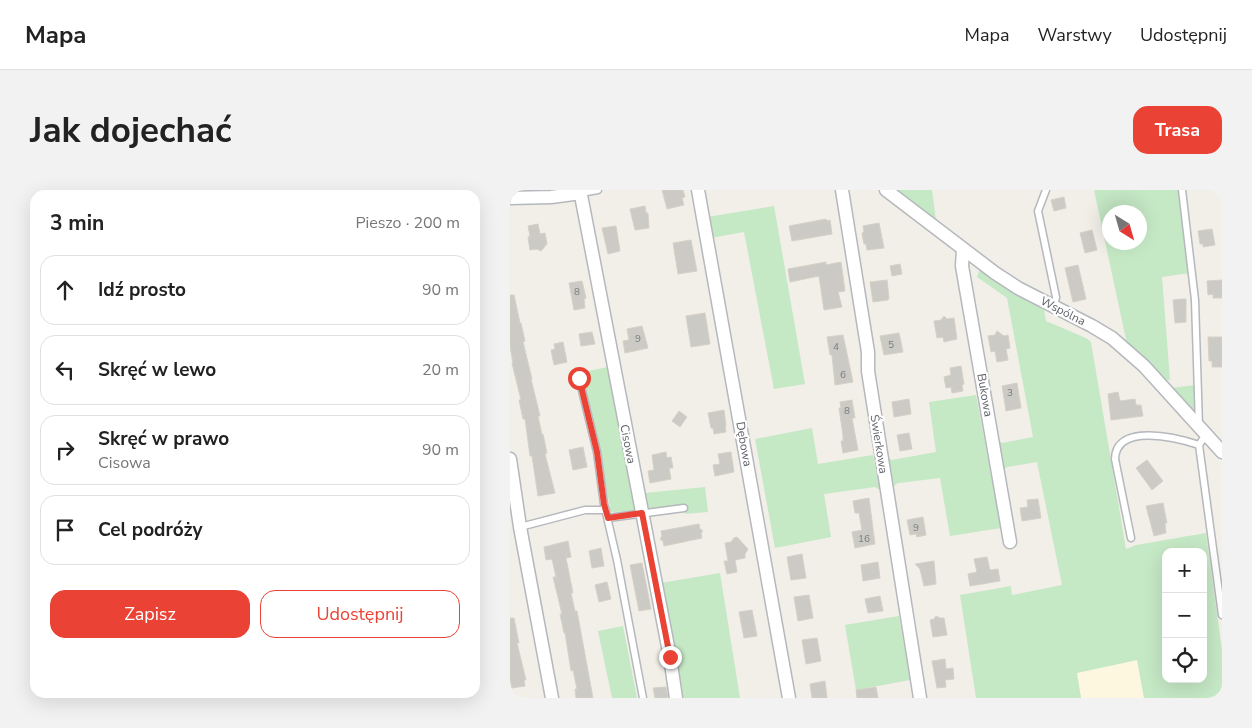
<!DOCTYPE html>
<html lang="pl">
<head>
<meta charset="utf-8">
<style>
  body { margin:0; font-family:"Nunito Sans",sans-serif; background:#f2f2f2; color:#222 }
  .controls { position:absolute; right:15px; bottom:15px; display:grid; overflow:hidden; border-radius:10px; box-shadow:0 5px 20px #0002 }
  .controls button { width:45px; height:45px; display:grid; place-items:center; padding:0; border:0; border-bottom:1px solid #e0e0e0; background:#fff; color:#222; font:25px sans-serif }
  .compass { position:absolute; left:592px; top:15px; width:45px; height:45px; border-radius:50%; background:#fff; box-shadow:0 5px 20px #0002; rotate:143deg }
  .stop { position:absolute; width:15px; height:15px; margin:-11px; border:4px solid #ea4335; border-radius:50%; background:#fff }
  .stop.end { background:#ea4335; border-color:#fff; box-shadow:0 1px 5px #0008 }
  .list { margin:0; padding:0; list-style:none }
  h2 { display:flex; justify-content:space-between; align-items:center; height:65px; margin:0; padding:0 20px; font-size:21px }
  h2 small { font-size:16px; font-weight:400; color:#767676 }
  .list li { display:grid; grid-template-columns:32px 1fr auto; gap:15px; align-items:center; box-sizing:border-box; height:70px; margin:0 10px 10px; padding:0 10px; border:1px solid #e0e0e0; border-radius:15px }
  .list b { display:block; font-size:19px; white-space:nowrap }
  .list p { margin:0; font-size:16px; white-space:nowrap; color:#767676 }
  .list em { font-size:16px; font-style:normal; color:#767676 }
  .actions { display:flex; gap:10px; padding:15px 20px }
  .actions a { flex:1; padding:11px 0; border:1px solid #ea4335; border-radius:15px; text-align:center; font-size:18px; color:#ea4335 }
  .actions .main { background:#ea4335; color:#fff }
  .icon { flex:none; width:28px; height:28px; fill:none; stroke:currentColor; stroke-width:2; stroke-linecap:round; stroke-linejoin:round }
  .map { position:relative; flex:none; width:712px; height:508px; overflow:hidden; border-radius:15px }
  header { display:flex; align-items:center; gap:30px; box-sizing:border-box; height:70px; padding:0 25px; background:#fff; border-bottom:1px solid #e0e0e0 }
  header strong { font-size:24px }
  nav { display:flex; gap:28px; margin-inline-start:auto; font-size:18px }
  .intro { display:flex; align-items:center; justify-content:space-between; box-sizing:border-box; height:120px; padding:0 30px }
  h1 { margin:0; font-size:35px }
  .button { padding:12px 22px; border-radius:15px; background:#ea4335; color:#fff; font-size:18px; font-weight:700 }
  main { display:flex; gap:30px; padding:0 30px }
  aside { flex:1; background:#fff; border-radius:15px; box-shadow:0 5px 20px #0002 }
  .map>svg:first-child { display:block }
  .commercial { fill:#fef7e0 }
  .green { fill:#c5e8c5; fill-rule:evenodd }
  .building { fill:#cccac5; stroke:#d6d1c6 }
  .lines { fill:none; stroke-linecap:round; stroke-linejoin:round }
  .service-casing { stroke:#b5b8bc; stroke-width:9 }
  .minor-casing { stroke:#b5b8bc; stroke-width:15 }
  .service { stroke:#fff; stroke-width:6 }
  .minor { stroke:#fff; stroke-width:12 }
  .route { stroke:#ea4335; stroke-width:6 }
  .labels { text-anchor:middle; stroke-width:4.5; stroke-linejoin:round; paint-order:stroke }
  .number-label { font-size:10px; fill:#7a7d7f }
  .street-label { font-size:12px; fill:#5f6368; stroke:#fff }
</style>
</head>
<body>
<header>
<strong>Mapa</strong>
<nav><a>Mapa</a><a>Warstwy</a><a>Udostępnij</a></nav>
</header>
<div class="intro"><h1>Jak dojechać</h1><a class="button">Trasa</a></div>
<main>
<aside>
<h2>3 min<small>Pieszo · 200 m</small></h2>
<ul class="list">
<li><svg class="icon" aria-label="ahead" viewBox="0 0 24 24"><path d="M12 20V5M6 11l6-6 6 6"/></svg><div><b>Idź prosto</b></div><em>90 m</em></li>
<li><svg class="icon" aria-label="left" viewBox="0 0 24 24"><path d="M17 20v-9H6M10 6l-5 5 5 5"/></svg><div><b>Skręć w lewo</b></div><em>20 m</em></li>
<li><svg class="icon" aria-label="right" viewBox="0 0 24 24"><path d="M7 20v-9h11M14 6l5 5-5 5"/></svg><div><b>Skręć w prawo</b><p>Cisowa</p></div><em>90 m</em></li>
<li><svg class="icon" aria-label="arrive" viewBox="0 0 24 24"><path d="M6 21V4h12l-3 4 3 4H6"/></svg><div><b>Cel podróży</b></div></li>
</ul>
<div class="actions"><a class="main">Zapisz</a><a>Udostępnij</a></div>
</aside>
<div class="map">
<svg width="712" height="508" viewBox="0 0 712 508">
  <rect width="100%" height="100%" fill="#f1efe8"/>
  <polygon class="commercial" points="627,470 634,508 571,508 567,483"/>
  <g class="green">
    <polygon points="383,0 422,0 426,31"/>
    <path d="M584 0H670L680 83 652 87 660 190H655L617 154ZM600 22H630V52H600Z"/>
    <polygon points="264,16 295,194 264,199 234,42 201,48 197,27"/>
    <path d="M470 78 534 120 536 131 576 148 581 152 616 359 626 355 696 343 712 460V508H634L627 470 567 483 571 508H466L450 405 501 396 502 405 552 395 527 272 497 277 493 280 487 250 492 253 523 247 497 108 467 87ZM656 362H693V489H656Z"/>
    <polygon points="98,177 126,321 101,322 73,182"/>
    <polygon points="685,195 687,226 661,198"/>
    <polygon points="466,205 491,338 440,346 430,288 389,293 386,294 382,299 377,267 382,270 426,262 419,212"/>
    <polygon points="302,238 308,274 363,265 370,300 365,297 314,304 321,347 265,358 245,249"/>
    <polygon points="195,297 198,322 175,324 174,314 139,319 135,303"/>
    <polygon points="210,383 230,508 171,508 151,393"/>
    <polygon points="389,426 400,490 346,500 335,435"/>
    <polygon points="113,436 127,508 102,508 88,441"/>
  </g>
  <g class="building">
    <polygon points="152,0 173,0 175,7 172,8 174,15 157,19"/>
    <polygon points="554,7 556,18 544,21 541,10"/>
    <polygon points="135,16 136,23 138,23 139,38 125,40 120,19"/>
    <polygon points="316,29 317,31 320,30 322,44 282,51 279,36"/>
    <polygon points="369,33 374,58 357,60 356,54 354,54 353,49 352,43 354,42 353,36"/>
    <polygon points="28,34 30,44 35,43 37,54 31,61 27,59 20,60 18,47 20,46 18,36"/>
    <polygon points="106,36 110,61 98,64 92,38"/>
    <polygon points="702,39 705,55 693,57 693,54 690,54 688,41"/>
    <polygon points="582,40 587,60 575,63 570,43"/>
    <polygon points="181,50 187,81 168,84 163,53"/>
    <polygon points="316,72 316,75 331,72 335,101 328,102 332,117 314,120 309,86 280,92 278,79"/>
    <polygon points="390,74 392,84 382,86 380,76"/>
    <polygon points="568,75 576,109 563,112 555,78"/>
    <polygon points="377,90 379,108 378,110 363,112 360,92"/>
    <polygon points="712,90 712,108 703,108 703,104 698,105 697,91"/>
    <polygon points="72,91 76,108 74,109 75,118 64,120 59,93"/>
    <polygon points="0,105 4,105 10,133 11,133 15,151 13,152 22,189 21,189 30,226 28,226 32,245 33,244 37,263 35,264 45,303 28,306 22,266 20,266 15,229 13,229 9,210 11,210 2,173 3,173 0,156"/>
    <polygon points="672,109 676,109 676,132 665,133 663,110"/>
    <polygon points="195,123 200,154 181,157 176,126"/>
    <polygon points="434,126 437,129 444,128 447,149 434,152 433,147 427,148 424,131 431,130"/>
    <polygon points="132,136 138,158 115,163 113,151 119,150 117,139"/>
    <polygon points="487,141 494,146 498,145 500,158 496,159 498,170 487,172 485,161 481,162 478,146 485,145"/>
    <polygon points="82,142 85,154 71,156 69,144"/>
    <polygon points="389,143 393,162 374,165 370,146"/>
    <polygon points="333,145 343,192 325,195 322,165 320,165 317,147"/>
    <polygon points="698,147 712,147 712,177 702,177 702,171 699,171"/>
    <polygon points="53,152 57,172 44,175 41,160 45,159 44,154"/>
    <polygon points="451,176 454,194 452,195 453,201 442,203 441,197 436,198 434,187 441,185 440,178"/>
    <polygon points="507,193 511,218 496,221 492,196"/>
    <polygon points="608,202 610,211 625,209 626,215 631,215 633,226 601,230 598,204"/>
    <polygon points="399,209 401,224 384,227 382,212"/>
    <polygon points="342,210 345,228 342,228 348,260 333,263 331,251 333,251 333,245 329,218 331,218 330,212"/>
    <polygon points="214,220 216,236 215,236 216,242 204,244 203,238 201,238 198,223"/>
    <polygon points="169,221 177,227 170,237 162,231"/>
    <polygon points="399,243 402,259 390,261 387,245"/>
    <polygon points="73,257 77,277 63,280 59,260"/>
    <polygon points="156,262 157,268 161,267 163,278 159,278 161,289 140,293 138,281 144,280 142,265"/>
    <polygon points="221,262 224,282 205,286 203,275 210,274 208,264"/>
    <polygon points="637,270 653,291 642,300 626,278"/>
    <polygon points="359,308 365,354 345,358 342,342 352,340 349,323 345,323 343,311"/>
    <polygon points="528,309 531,328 512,331 510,318 518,317 517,310"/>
    <polygon points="653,313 657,333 655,333 656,343 644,346 636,316"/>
    <polygon points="413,327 416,345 407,347 406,344 400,345 397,330"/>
    <polygon points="189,334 190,339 193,341 191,343 192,348 154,356 153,351 150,349 152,346 151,341"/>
    <polygon points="227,347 238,359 235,364 235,368 225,370 227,382 217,384 214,371 218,371 215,353 221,352 224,348"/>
    <polygon points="58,351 61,367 56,368 63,403 61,403 65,421 67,421 83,508 66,508 65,499 67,499 63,480 61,481 55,443 54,443 50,424 52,424 43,387 46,387 42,369 36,370 34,357"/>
    <polygon points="91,358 94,376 82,378 79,361"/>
    <polygon points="292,364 296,388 281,390 277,367"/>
    <polygon points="477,367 480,380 488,379 490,391 460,396 458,384 467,382 464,369"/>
    <polygon points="424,371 426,394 414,396 410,379 405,374"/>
    <polygon points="368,372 370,388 353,391 351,375"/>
    <polygon points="132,373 141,419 129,421 120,375"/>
    <polygon points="97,392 101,409 89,412 85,395"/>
    <polygon points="299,405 303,428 288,431 284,407"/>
    <polygon points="370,406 373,421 358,423 355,409"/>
    <polygon points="242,420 247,446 234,448 229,422"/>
    <polygon points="426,426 430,428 434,428 437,445 423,447 420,430 424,429"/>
    <polygon points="0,428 4,428 9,453 7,453 16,490 14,490 15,496 2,498 0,489"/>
    <polygon points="307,448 311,471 296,474 292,450"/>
    <polygon points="435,469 436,479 443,478 444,489 435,490 436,497 427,498 422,471"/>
    <polygon points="315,491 317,508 302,508 300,494"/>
    <polygon points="156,497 158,508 145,508 143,498"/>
    <polygon points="366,497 368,508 347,508 346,500"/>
  </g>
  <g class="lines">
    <g class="service-casing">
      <g id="service">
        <polyline points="536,0 528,21 546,107 544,117"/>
        <polyline points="672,0 685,110 689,236"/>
        <polyline points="71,3 88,0"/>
        <polyline points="69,188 87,262 94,314 107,370 133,508"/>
        <polyline points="697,245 693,249 689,255 712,425"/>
        <polyline points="98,328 174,318"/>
        <polyline points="10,337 75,320 96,320"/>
        <path d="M621 348 605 269C606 232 668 248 689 255"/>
      </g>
    </g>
    <g class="minor-casing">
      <g id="minor">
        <polyline points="70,0 160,467 166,508"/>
        <polyline points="188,0 279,508"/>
        <polyline points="332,0 358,162 358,181 410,508"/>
        <polyline points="376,0 485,83 508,98 582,136 602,148 634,176 712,262"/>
        <polyline points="0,8 41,7 71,3"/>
        <polyline points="453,59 452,76 500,352"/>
        <polyline points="0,269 10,337 42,508"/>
      </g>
    </g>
    <use href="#service" class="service"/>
    <use href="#minor" class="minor"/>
  </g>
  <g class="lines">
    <polyline class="route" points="69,188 87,262 94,314 98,328 132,323 160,467"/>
  </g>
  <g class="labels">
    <g class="number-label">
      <text x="67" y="105">8</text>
      <text x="128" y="152">9</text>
      <text x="381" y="158">5</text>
      <text x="326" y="160">4</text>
      <text x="333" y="188">6</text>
      <text x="500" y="206">3</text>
      <text x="337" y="224">8</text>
      <text x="406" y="341">9</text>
      <text x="354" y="352">16</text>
    </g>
    <g class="street-label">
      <text transform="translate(553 121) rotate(27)" y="4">Wspólna</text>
      <text transform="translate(475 205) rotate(80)" y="4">Bukowa</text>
      <text transform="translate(118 254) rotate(79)" y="4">Cisowa</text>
      <text transform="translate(234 254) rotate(80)" y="4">Dębowa</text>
      <text transform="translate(369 254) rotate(81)" y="4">Świerkowa</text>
    </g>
  </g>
</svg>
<div class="controls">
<button>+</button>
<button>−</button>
<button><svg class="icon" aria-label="locate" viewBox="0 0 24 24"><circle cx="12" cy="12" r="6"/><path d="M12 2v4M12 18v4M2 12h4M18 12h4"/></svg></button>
</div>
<svg class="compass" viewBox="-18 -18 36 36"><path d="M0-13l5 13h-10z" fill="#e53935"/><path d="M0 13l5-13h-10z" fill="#767676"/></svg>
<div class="stop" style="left:69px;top:188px"></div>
<div class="stop end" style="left:160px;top:467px"></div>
</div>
</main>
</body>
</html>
